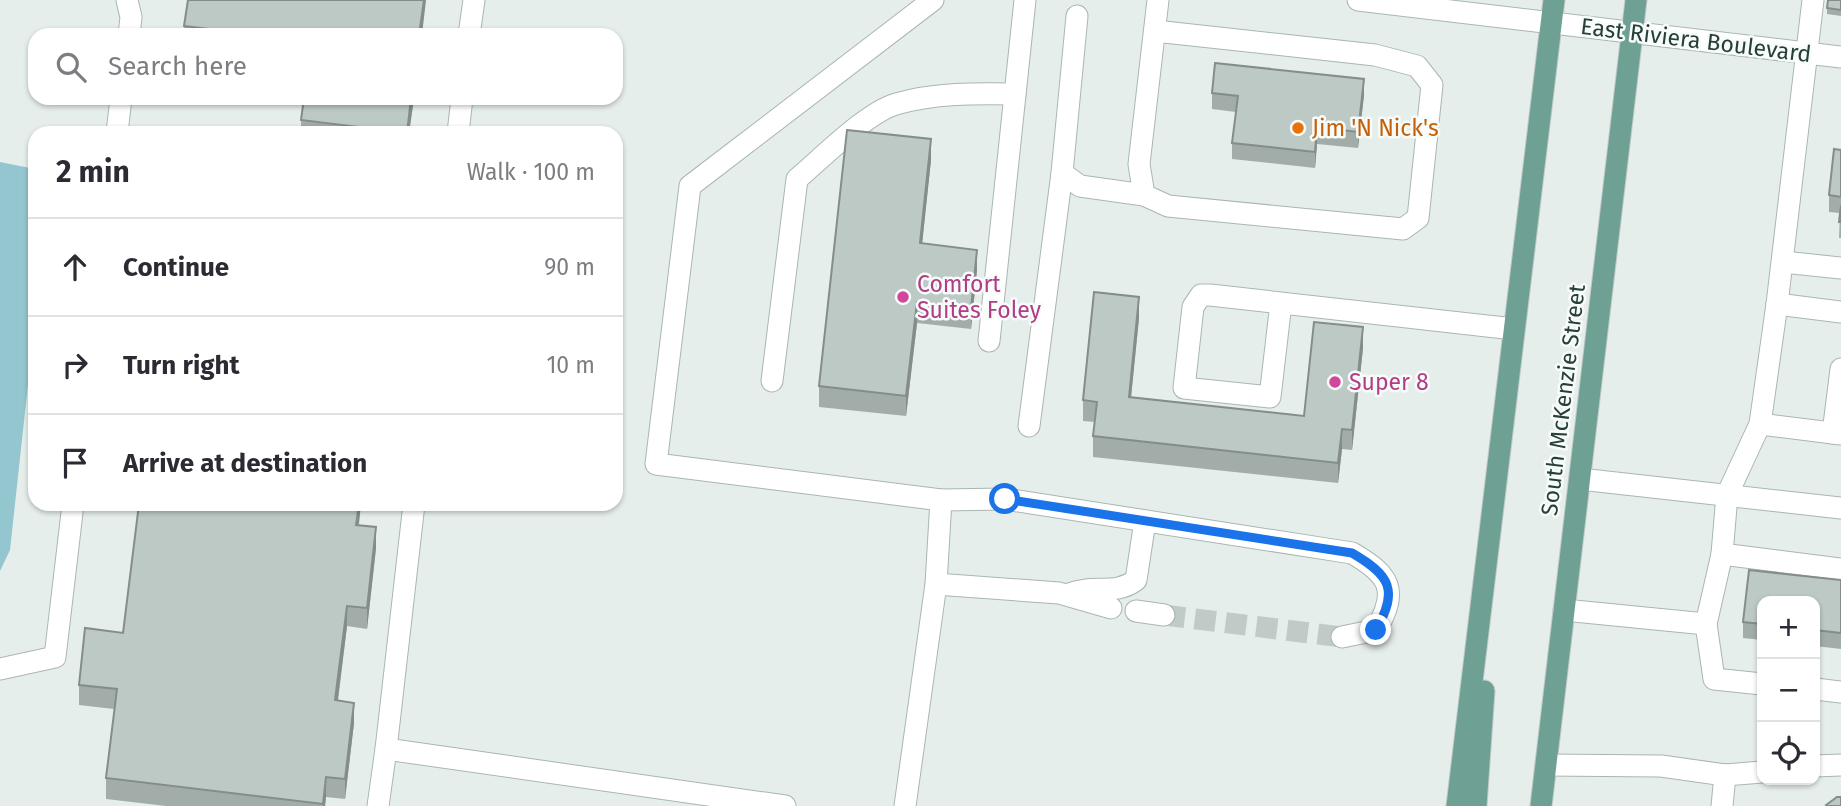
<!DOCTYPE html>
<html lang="en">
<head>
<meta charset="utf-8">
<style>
  body { margin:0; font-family:"Fira Sans",sans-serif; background:#f7f7f7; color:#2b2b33 }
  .controls { position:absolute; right:21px; bottom:21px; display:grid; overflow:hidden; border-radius:14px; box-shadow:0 2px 5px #0004 }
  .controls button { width:63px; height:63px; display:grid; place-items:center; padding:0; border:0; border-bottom:2px solid #e1e1e2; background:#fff; color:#2b2b33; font:35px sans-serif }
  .stop { position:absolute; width:21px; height:21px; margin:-16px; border:5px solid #1a73e8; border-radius:50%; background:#fff }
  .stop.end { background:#1a73e8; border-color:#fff; box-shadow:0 2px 7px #0008 }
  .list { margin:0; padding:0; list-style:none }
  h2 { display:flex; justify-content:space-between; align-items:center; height:91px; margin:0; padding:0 28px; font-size:30px }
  h2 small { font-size:23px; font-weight:400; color:#7c7c81 }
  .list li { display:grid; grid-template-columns:46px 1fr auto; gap:21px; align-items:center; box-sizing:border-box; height:98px; padding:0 28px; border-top:2px solid #e1e1e2 }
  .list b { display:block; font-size:26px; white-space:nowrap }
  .list em { font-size:23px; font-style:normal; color:#7c7c81 }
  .icon { flex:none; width:38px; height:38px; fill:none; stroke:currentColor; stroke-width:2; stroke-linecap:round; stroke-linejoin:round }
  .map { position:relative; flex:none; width:1841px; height:806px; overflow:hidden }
  .search { position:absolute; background:#fff; box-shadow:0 2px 5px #0004; left:28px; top:28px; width:595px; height:77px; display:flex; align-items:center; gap:18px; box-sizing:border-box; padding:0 24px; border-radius:21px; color:#7c7c81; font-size:26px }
  .panel { position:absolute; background:#fff; box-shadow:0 2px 5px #0004; left:28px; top:126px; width:595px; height:385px; border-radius:21px }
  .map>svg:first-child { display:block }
  .water { fill:#93c6cf }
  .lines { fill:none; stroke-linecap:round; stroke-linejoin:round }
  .minor-tunnel { stroke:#c0cbc7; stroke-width:21; stroke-dasharray:21 10; stroke-linecap:butt }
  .minor-casing { stroke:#a9b6b2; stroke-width:23 }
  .major-casing { stroke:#c2cac8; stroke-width:23 }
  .minor { stroke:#fff; stroke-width:21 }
  .major { stroke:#6ea194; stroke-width:21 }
  .wall { fill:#a2ada9 }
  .shaded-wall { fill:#848d89 }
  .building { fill:#bcc9c4; stroke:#848d89; stroke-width:2 }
  .route { stroke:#1a73e8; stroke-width:9 }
  .food-dot { fill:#e8710a; stroke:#f7fbf9; stroke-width:2.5 }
  .hotel-dot { fill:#d1479c; stroke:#f7fbf9; stroke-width:2.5 }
  .labels { text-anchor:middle; stroke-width:5; stroke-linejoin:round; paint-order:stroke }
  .street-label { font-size:23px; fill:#264039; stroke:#f7fbf9 }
  .food-label { font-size:23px; fill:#c56008; stroke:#f7fbf9; text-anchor:start }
  .hotel-label { font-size:23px; fill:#b23c85; stroke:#f7fbf9; text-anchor:start }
</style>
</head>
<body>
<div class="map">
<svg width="1841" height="806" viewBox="0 0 1841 806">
  <rect width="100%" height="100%" fill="#e6eeeb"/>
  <polygon class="water" points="0,162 35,169 35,320 10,550 0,571"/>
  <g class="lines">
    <polyline class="minor-tunnel" points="1164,615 1342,637"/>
    <g class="minor-casing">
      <g id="minor">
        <polyline points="127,0 131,17 129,35"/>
        <polyline points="1358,0 1841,57"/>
        <polyline points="1813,0 1777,304 1760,424 1727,495 1722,554 1841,569"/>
        <polyline points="1077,16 1062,173 1080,186 1144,195"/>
        <polyline points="1155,31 1375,55 1417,66 1432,85 1418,218 1403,229 1168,206 1144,195 1139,164 1158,0"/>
        <polyline points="469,35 474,0"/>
        <polyline points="117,133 121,98"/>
        <polyline points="458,133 462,98"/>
        <polyline points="1783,262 1841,268"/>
        <polyline points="1281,303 1270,397 1184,388 1193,307 1201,295 1210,295 1514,329"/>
        <polyline points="1777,304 1841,312"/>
        <polyline points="989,341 1025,0"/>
        <path d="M772 381 797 179C822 158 866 113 896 104 934 93 976 93 1015 94"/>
        <polyline points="1760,424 1841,434"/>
        <polyline points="1029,426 1062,173"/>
        <polyline points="1833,433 1841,369"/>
        <polyline points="1580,479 1841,508"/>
        <path d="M941 500 1005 499 1352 553C1390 575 1399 590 1376 630L1342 637"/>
        <polyline points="414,504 386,749 785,806"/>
        <polyline points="936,584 1059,593 1111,608"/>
        <path d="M1069 594C1094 584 1115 596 1136 580L1145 521"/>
        <polyline points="1564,610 1706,624 1714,679 1762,684"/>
        <polyline points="1136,611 1164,615"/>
        <polyline points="1706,624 1722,554"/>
        <polyline points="0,669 55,657 73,504"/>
        <polyline points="1815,689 1841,692"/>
        <polyline points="1546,765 1661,766 1725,775 1762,772"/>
        <polyline points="1815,766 1841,765"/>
        <polyline points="378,806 386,749"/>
        <polyline points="905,806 936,584 941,500 656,464 690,186 933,0"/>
        <polyline points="1722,806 1725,775"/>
      </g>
    </g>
    <g class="major-casing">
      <g id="major">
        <polyline points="1457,806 1554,0"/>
        <polyline points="1476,806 1484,691"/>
        <polyline points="1541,806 1636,0"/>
      </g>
    </g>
    <use href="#minor" class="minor"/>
    <use href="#major" class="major"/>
  </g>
  <g class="wall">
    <polygon points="1841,0 1841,16 1827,14 1827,8"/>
    <polygon points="184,26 422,35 184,35"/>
    <polygon points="1212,93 1364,95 1358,148 1317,144 1315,168 1232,159 1232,143 1236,112 1212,109"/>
    <polygon points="304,98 414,98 409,133 301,133 301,120"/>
    <polygon points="1841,150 1841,238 1839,238 1840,213 1829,212 1829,195"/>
    <polygon points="931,160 922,243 977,270 971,329 917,323 906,416 819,407 819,386"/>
    <polygon points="1139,318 1131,397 1304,416 1363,348 1352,450 1342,449 1338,483 1093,457 1093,436 1095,422 1083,421 1083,400"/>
    <polygon points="361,504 359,525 376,548 367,629 347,626 338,701 354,723 345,799 326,797 325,806 166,806 106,799 106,778 114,709 79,705 79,685 123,633"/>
    <polygon points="1749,570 1841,580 1841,649 1815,646 1815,601 1762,601 1762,640 1743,638 1743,622"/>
  </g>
  <g class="shaded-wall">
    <polygon points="424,0 426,0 422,35 419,35"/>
    <polygon points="1364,79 1364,95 1358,148 1358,132"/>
    <polygon points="411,98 414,98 409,133 407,133"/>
    <polygon points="1317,127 1317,144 1315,168 1315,152"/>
    <polygon points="931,139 931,160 920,264 920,243"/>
    <polygon points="977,250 977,270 971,329 971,308"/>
    <polygon points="1139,297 1139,318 1129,417 1129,397"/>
    <polygon points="917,302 917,323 906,416 906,396"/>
    <polygon points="1363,327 1363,348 1352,450 1352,430"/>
    <polygon points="1342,429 1342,449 1338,483 1338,463"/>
    <polygon points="359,504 361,504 356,545 356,525"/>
    <polygon points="376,527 376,548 367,629 367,608"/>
    <polygon points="347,606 347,626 335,721 335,700"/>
    <polygon points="354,703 354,723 345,799 345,779"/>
    <polygon points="326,777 326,797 325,806 323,806"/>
  </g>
  <g class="building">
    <polygon points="188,0 424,0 419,35 258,35 184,26"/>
    <polygon points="1828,0 1841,0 1841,10 1827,8"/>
    <polygon points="1215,63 1364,79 1358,132 1317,127 1315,152 1232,143 1238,96 1212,93"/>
    <polygon points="304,98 411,98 407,133 301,120"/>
    <polygon points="847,130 931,139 920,243 977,250 971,308 917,302 906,396 819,386"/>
    <polygon points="1834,149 1841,150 1841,197 1829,195"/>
    <polygon points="1841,205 1841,222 1839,222"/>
    <polygon points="1094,292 1139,297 1129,397 1304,416 1314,322 1363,327 1352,430 1342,429 1338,463 1093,436 1097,402 1083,400"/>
    <polygon points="139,504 359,504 356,525 376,527 367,608 347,606 335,700 354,703 345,779 326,777 323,804 106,778 117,689 79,685 85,628 123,633"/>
    <polygon points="1749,570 1841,580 1841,633 1815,630 1815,601 1762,601 1762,624 1743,622"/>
    <polygon points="1837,797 1841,797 1841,806 1827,806 1826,805"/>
  </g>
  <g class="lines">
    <path class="route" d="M1005 499 1352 553C1390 575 1399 590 1376 630"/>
  </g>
  <circle class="food-dot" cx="1298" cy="128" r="7"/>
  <g class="hotel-dot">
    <circle cx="903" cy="297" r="7"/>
    <circle cx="1335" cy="382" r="7"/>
  </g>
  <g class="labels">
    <g class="street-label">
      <text transform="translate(1696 40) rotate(7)" y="8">East Riviera Boulevard</text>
      <text transform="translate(1563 400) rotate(-83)" y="8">South McKenzie Street</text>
    </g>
    <g class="food-label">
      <text x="1312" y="136">Jim 'N Nick's</text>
    </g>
    <g class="hotel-label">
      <text x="917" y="292">Comfort<tspan x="917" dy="26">Suites Foley</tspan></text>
      <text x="1349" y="390">Super 8</text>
    </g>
  </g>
</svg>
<div class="controls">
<button>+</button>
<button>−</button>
<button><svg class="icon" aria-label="locate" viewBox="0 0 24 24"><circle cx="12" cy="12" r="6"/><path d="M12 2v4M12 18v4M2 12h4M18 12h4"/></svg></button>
</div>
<div class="stop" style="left:1005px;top:499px"></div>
<div class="stop end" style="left:1376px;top:630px"></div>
<div class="search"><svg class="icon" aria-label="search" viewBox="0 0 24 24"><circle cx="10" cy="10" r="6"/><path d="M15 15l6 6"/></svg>Search here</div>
<section class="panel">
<h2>2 min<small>Walk · 100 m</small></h2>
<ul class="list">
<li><svg class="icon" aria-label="ahead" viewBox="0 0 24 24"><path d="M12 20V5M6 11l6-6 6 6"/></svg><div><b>Continue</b></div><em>90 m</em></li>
<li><svg class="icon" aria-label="right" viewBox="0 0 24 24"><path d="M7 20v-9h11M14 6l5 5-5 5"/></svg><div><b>Turn right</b></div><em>10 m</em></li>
<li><svg class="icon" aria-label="arrive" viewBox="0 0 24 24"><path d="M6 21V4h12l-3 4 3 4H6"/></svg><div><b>Arrive at destination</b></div></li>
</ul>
</section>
</div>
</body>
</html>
